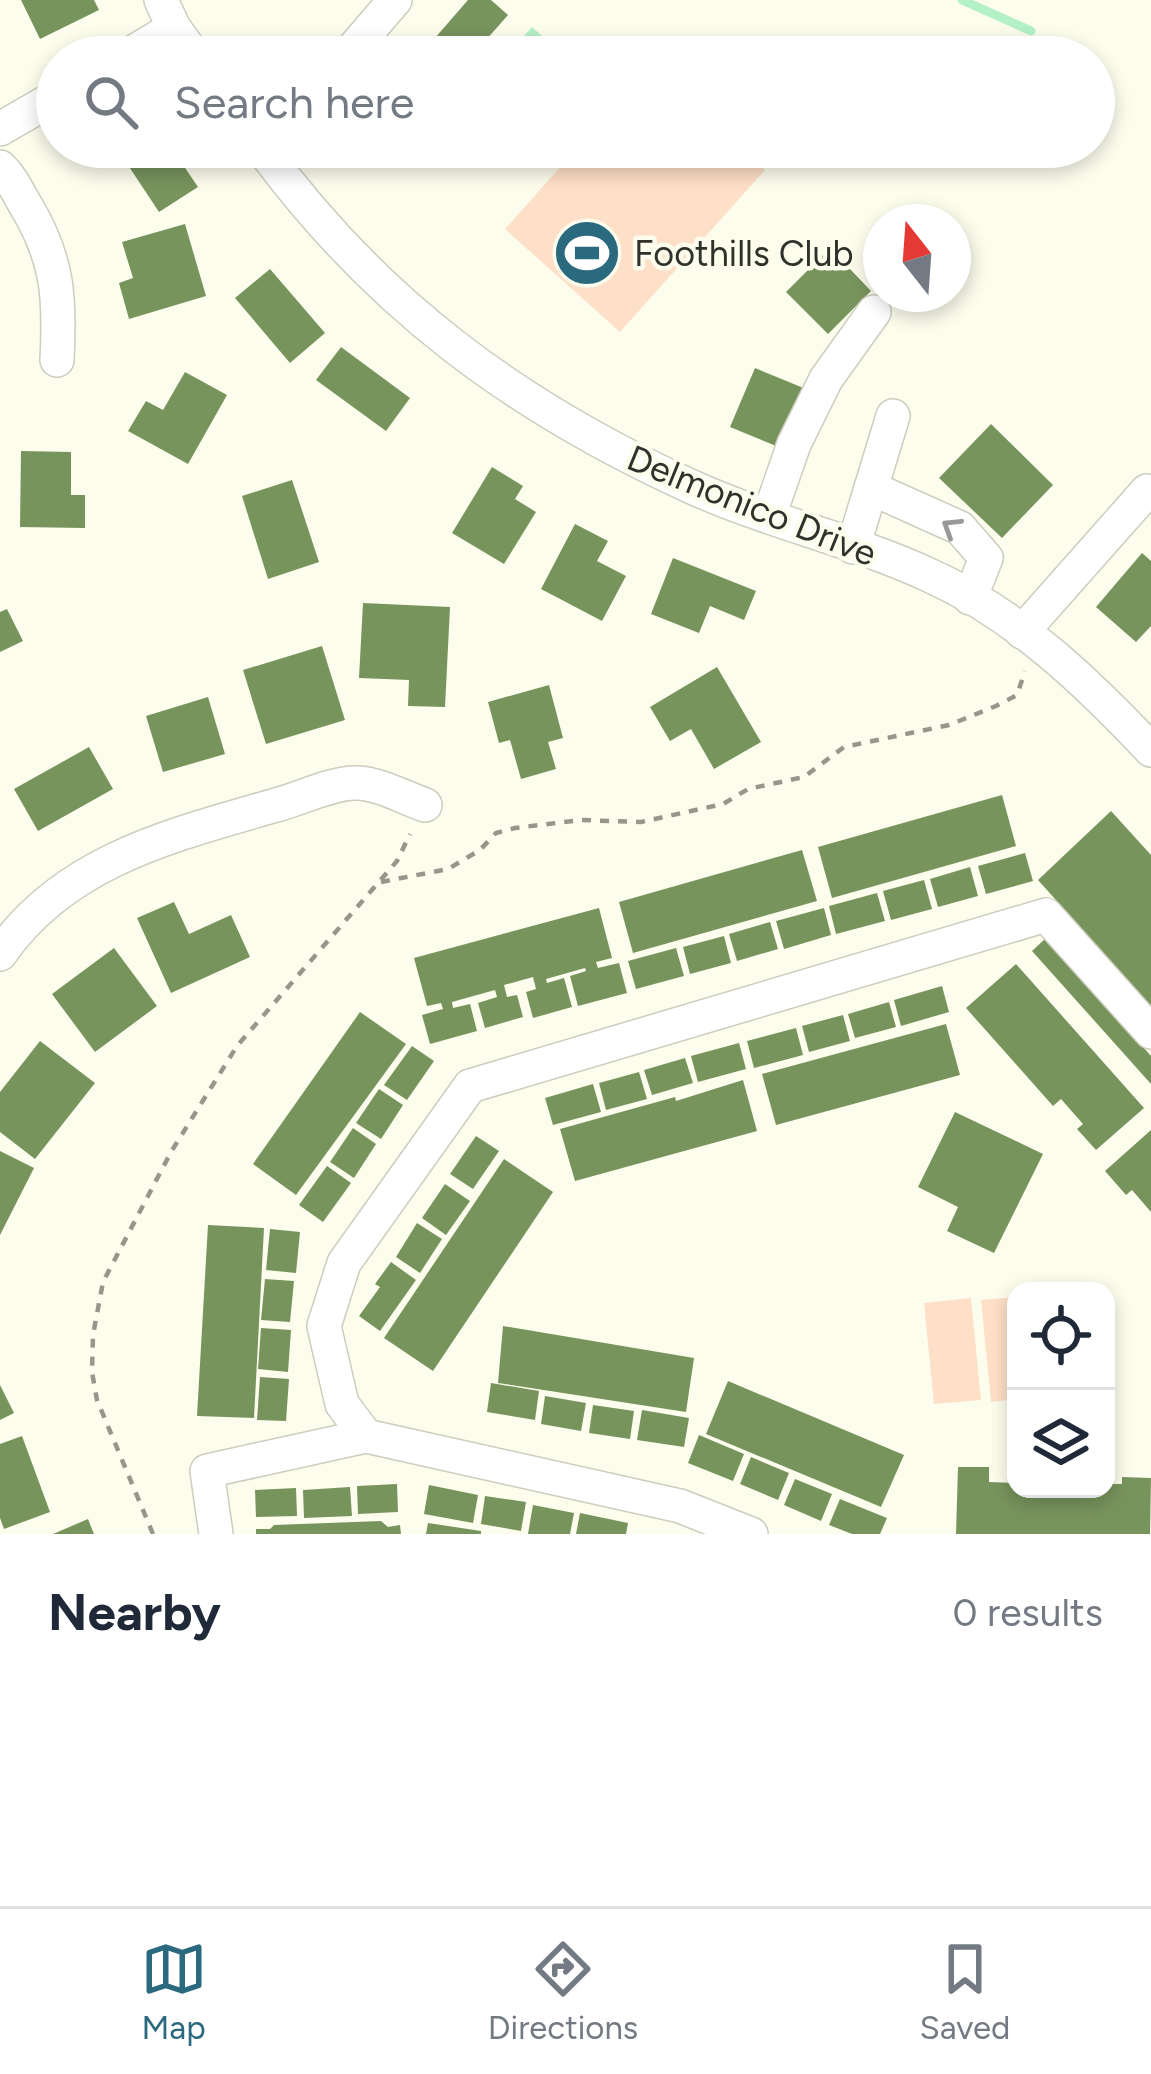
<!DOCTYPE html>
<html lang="en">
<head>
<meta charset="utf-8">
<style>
  body { margin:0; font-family:Figtree,sans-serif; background:#f2f2f3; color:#1f2937 }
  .controls { position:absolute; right:36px; bottom:36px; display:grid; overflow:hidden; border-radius:24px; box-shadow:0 6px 18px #0003 }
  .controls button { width:108px; height:108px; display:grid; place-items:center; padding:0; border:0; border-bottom:3px solid #e0e1e3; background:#fff; color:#1f2937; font:60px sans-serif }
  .compass { position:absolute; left:863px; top:204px; width:108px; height:108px; border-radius:50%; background:#fff; box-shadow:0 6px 18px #0003; rotate:343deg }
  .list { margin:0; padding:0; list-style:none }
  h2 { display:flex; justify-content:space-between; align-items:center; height:156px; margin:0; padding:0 48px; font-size:51px }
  h2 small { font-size:39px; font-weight:400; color:#747a83 }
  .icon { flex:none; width:66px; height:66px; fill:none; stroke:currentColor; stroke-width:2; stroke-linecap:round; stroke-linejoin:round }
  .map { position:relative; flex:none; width:1151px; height:1534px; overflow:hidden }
  .search { position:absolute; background:#fff; box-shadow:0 6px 18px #0003; left:36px; right:36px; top:36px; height:132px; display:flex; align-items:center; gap:30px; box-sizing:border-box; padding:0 42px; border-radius:66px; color:#747a83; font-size:45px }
  .sheet { height:372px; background:#fff }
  nav { display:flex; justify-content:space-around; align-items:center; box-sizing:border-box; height:168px; border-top:3px solid #e0e1e3; background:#fff; font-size:33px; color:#747a83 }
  nav a { display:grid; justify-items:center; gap:6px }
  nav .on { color:#2b697f }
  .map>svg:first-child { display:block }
  .green { fill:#fedfc7 }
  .water { fill:#b4f1c7 }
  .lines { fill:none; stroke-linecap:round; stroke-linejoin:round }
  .stream { stroke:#b4f1c7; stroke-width:9 }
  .building { fill:#78945d }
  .minor-casing { stroke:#cdcdbf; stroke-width:36 }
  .path { stroke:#96968c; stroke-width:4.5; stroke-dasharray:9 9; stroke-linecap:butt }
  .minor { stroke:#fff; stroke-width:33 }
  .oneway { stroke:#989896 }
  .labels { text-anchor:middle; stroke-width:9; stroke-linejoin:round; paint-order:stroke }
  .poi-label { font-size:36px; fill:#31312c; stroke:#fdfdee; text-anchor:start }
  .street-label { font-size:36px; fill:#31312c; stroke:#fdfdee }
</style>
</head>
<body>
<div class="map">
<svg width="1151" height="1534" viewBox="0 0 1151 1534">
  <rect width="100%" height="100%" fill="#fdfdee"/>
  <g class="green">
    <polygon points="578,147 739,147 765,170 620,332 505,229"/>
    <polygon points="1016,1297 1016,1399 991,1402 981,1300"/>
    <polygon points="971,1298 981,1400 934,1404 924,1303"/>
  </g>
  <polygon class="water" points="532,27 562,54 560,57 505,57"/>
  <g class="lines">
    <polyline class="stream" points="962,0 1031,31"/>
  </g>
  <g class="building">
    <polygon points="21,0 94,0 99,10 40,39"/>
    <polygon points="468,0 491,0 508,15 471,57 425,57 421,54"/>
    <polygon points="116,147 171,147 198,187 159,212"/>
    <polygon points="185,224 206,296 129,319 119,283 133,278 122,242"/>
    <polygon points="830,248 871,291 828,334 786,292"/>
    <polygon points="270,269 325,333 290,363 235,298"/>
    <polygon points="341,347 410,398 386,431 316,380"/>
    <polygon points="755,368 806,389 781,448 730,427"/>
    <polygon points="185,372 227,395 188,464 128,431 146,401 163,410"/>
    <polygon points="991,424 1053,485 1002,538 939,478"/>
    <polygon points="21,451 71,452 71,495 85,495 85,528 20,527"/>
    <polygon points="492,467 523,486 515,499 536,512 504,564 452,533"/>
    <polygon points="292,480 319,562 268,579 242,496"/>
    <polygon points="575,524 608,541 597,561 626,576 602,621 541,589"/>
    <polygon points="1142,553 1151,561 1151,626 1136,642 1096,607"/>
    <polygon points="673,558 756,591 744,620 710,606 699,633 651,614"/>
    <polygon points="363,603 450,607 445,707 408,706 409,680 359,678"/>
    <polygon points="7,609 23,641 0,652 0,612"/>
    <polygon points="322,646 345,720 266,744 243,670"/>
    <polygon points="717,667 761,742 714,769 691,729 670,741 650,707"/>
    <polygon points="549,685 563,738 548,742 556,769 521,779 510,740 499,743 488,702"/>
    <polygon points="208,697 225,754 163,772 146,716"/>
    <polygon points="89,747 113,789 38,831 14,789"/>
    <polygon points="1002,795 1016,846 832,898 818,847"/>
    <polygon points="1111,811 1151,855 1151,1006 1038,880"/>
    <polygon points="802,850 817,901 633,953 619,902"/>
    <polygon points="1025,853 1033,881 986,894 978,866"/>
    <polygon points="970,867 978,896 938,907 930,879"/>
    <polygon points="924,880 932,909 891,920 883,891"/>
    <polygon points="877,893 885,921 836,934 829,906"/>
    <polygon points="174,902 189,934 231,915 250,957 171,993 137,918"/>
    <polygon points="599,908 612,958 596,962 598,968 619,963 627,993 578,1006 570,976 586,971 585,968 546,979 547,983 564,978 572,1007 533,1018 526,992 536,989 533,977 504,985 507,997 517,995 523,1017 485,1028 478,1003 497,997 495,990 452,1002 453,1008 470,1004 477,1031 430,1044 422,1015 443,1009 441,1003 427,1006 414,958"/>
    <polygon points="824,908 831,935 784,949 776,921"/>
    <polygon points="770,922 778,949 737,961 729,934"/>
    <polygon points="724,936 731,963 690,974 683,947"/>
    <polygon points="1046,938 1151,1056 1151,1084 1032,951"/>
    <polygon points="114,948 157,1006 95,1052 52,994"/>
    <polygon points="676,948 684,976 636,989 628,961"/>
    <polygon points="1016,964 1144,1108 1096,1150 1077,1129 1083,1124 1061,1099 1053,1106 966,1008"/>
    <polygon points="942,986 949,1012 901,1026 894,1000"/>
    <polygon points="889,1002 896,1027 855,1038 848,1014"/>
    <polygon points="360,1012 406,1044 296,1195 253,1164"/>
    <polygon points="843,1015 850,1041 809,1052 802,1026"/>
    <polygon points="946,1024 960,1075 776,1125 762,1074"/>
    <polygon points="796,1028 803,1055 754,1068 747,1041"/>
    <polygon points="40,1041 95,1083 35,1159 0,1132 0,1092"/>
    <polygon points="739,1043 746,1069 698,1082 691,1056"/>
    <polygon points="412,1046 434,1061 407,1100 384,1085"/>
    <polygon points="685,1058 693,1083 652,1095 644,1070"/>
    <polygon points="639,1072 647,1099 606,1110 599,1083"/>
    <polygon points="743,1080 757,1131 575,1181 560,1129 675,1097 676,1101"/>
    <polygon points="593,1084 601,1112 553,1125 545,1098"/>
    <polygon points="379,1089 403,1105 381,1139 356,1123"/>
    <polygon points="955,1112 1043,1154 994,1253 947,1231 958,1207 918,1187"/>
    <polygon points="353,1128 376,1144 354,1178 330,1162"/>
    <polygon points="1151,1130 1151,1212 1132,1190 1126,1195 1105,1171"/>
    <polygon points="476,1136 499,1151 473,1189 450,1174"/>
    <polygon points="0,1151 34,1168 0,1235"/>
    <polygon points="504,1159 553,1192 433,1371 384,1338"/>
    <polygon points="327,1166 351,1183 323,1222 299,1205"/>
    <polygon points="445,1184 470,1201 446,1235 422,1218"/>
    <polygon points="417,1223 442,1239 420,1273 396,1257"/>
    <polygon points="208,1225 264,1228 254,1418 197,1416"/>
    <polygon points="270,1229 300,1232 296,1273 266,1270"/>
    <polygon points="391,1262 416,1280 380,1331 359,1316 380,1287 375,1284"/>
    <polygon points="265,1279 294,1281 290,1322 261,1320"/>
    <polygon points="503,1326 694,1358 686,1412 498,1383"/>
    <polygon points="261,1328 291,1330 288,1372 258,1369"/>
    <polygon points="260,1377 289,1379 286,1421 257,1420"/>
    <polygon points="728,1381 904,1455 881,1507 706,1434"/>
    <polygon points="491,1383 539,1391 535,1420 487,1412"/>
    <polygon points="0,1385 14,1413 0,1420"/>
    <polygon points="545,1396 586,1403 581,1431 541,1424"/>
    <polygon points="593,1405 634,1411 630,1439 589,1433"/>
    <polygon points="642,1410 689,1418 684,1447 637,1440"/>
    <polygon points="699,1435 744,1454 733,1481 688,1463"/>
    <polygon points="22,1436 50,1512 4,1529 0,1518 0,1444"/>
    <polygon points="751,1457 789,1473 778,1500 740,1484"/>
    <polygon points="958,1467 989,1467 989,1482 1016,1483 1016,1489 1106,1489 1106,1484 1122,1484 1122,1477 1151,1478 1150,1534 956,1534"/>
    <polygon points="795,1479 832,1494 821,1521 784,1505"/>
    <polygon points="397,1484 398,1512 358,1514 357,1486"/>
    <polygon points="429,1485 478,1495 473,1523 424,1514"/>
    <polygon points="350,1487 352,1516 304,1518 303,1490"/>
    <polygon points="296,1488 297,1516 256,1517 255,1490"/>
    <polygon points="485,1496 526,1502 521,1531 481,1524"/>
    <polygon points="840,1499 887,1518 880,1534 852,1534 829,1525"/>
    <polygon points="533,1505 574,1513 570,1534 528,1534"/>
    <polygon points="580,1513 628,1523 626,1534 576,1534"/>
    <polygon points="88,1519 94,1534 53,1534"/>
    <polygon points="381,1521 388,1527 400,1525 401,1534 256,1534 256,1529 270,1529 274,1525"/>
    <polygon points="428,1523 481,1531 481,1534 426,1534"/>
  </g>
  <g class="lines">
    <g class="minor-casing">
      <g id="minor">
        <polyline points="161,0 174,28 195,57"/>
        <polyline points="125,57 174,28"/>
        <polyline points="346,57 395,0"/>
        <polyline points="0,129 57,96"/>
        <path d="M261 147C376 304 516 407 692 487 769 522 854 540 931 576 1017 615 1087 682 1151 750"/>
        <path d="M0 167C12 178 18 193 26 206 59 261 60 299 57 360"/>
        <polyline points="871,488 960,528 986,558 970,598"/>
        <polyline points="769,516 794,444 826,379 874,312"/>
        <polyline points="853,547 893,416"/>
        <polyline points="1022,632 1147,491"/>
        <path d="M0 954C65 860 173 835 276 805 300 799 331 783 355 783 376 782 405 798 425 805"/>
        <polyline points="216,1534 207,1471 366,1436"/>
        <polyline points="751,1534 680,1506 366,1436 342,1404 324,1326 344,1263 470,1086 1046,915 1151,1032"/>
      </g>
    </g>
    <g class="path">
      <polyline points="381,882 448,869 480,850 496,833 515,828 581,820 641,822 723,804 748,789 804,777 844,747 949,725 996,706 1017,695 1025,671"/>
      <polyline points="153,1534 97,1400 92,1372 93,1335 103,1282 171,1152 237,1046 397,861 410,834"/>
    </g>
    <use href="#minor" class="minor"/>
  </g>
  <defs><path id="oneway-chevron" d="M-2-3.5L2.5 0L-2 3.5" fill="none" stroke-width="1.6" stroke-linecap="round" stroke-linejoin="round" transform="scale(3)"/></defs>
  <use class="oneway" href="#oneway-chevron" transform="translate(951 527) rotate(-148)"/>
  <defs>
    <g id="stadium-disc" transform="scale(3.45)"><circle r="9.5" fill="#2b697f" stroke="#fdfdee"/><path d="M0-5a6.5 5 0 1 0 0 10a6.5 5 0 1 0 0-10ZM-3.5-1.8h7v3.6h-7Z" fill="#fff"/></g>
  </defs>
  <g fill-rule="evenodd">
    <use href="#stadium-disc" x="587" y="253"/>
  </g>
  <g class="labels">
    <g class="poi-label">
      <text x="634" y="266">Foothills Club</text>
    </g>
    <g class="street-label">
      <text transform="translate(752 505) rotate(22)" y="13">Delmonico Drive</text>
    </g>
  </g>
</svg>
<div class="controls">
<button><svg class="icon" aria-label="locate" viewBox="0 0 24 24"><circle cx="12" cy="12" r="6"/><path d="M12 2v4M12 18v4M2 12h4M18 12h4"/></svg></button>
<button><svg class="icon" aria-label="layers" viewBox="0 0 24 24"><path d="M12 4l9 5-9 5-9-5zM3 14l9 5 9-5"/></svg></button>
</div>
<svg class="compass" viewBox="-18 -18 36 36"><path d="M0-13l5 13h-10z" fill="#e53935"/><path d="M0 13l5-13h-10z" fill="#747a83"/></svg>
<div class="search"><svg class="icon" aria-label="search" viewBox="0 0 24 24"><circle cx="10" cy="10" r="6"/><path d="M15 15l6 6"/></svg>Search here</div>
</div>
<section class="sheet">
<h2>Nearby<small>0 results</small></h2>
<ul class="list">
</ul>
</section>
<nav>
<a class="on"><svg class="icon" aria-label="map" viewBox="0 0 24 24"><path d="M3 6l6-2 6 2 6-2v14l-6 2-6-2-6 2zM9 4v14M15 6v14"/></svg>Map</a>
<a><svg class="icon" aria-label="directions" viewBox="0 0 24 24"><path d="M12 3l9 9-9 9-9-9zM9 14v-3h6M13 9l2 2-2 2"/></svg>Directions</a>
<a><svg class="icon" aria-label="saved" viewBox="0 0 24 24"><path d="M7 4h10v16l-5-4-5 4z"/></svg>Saved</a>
</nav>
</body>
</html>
